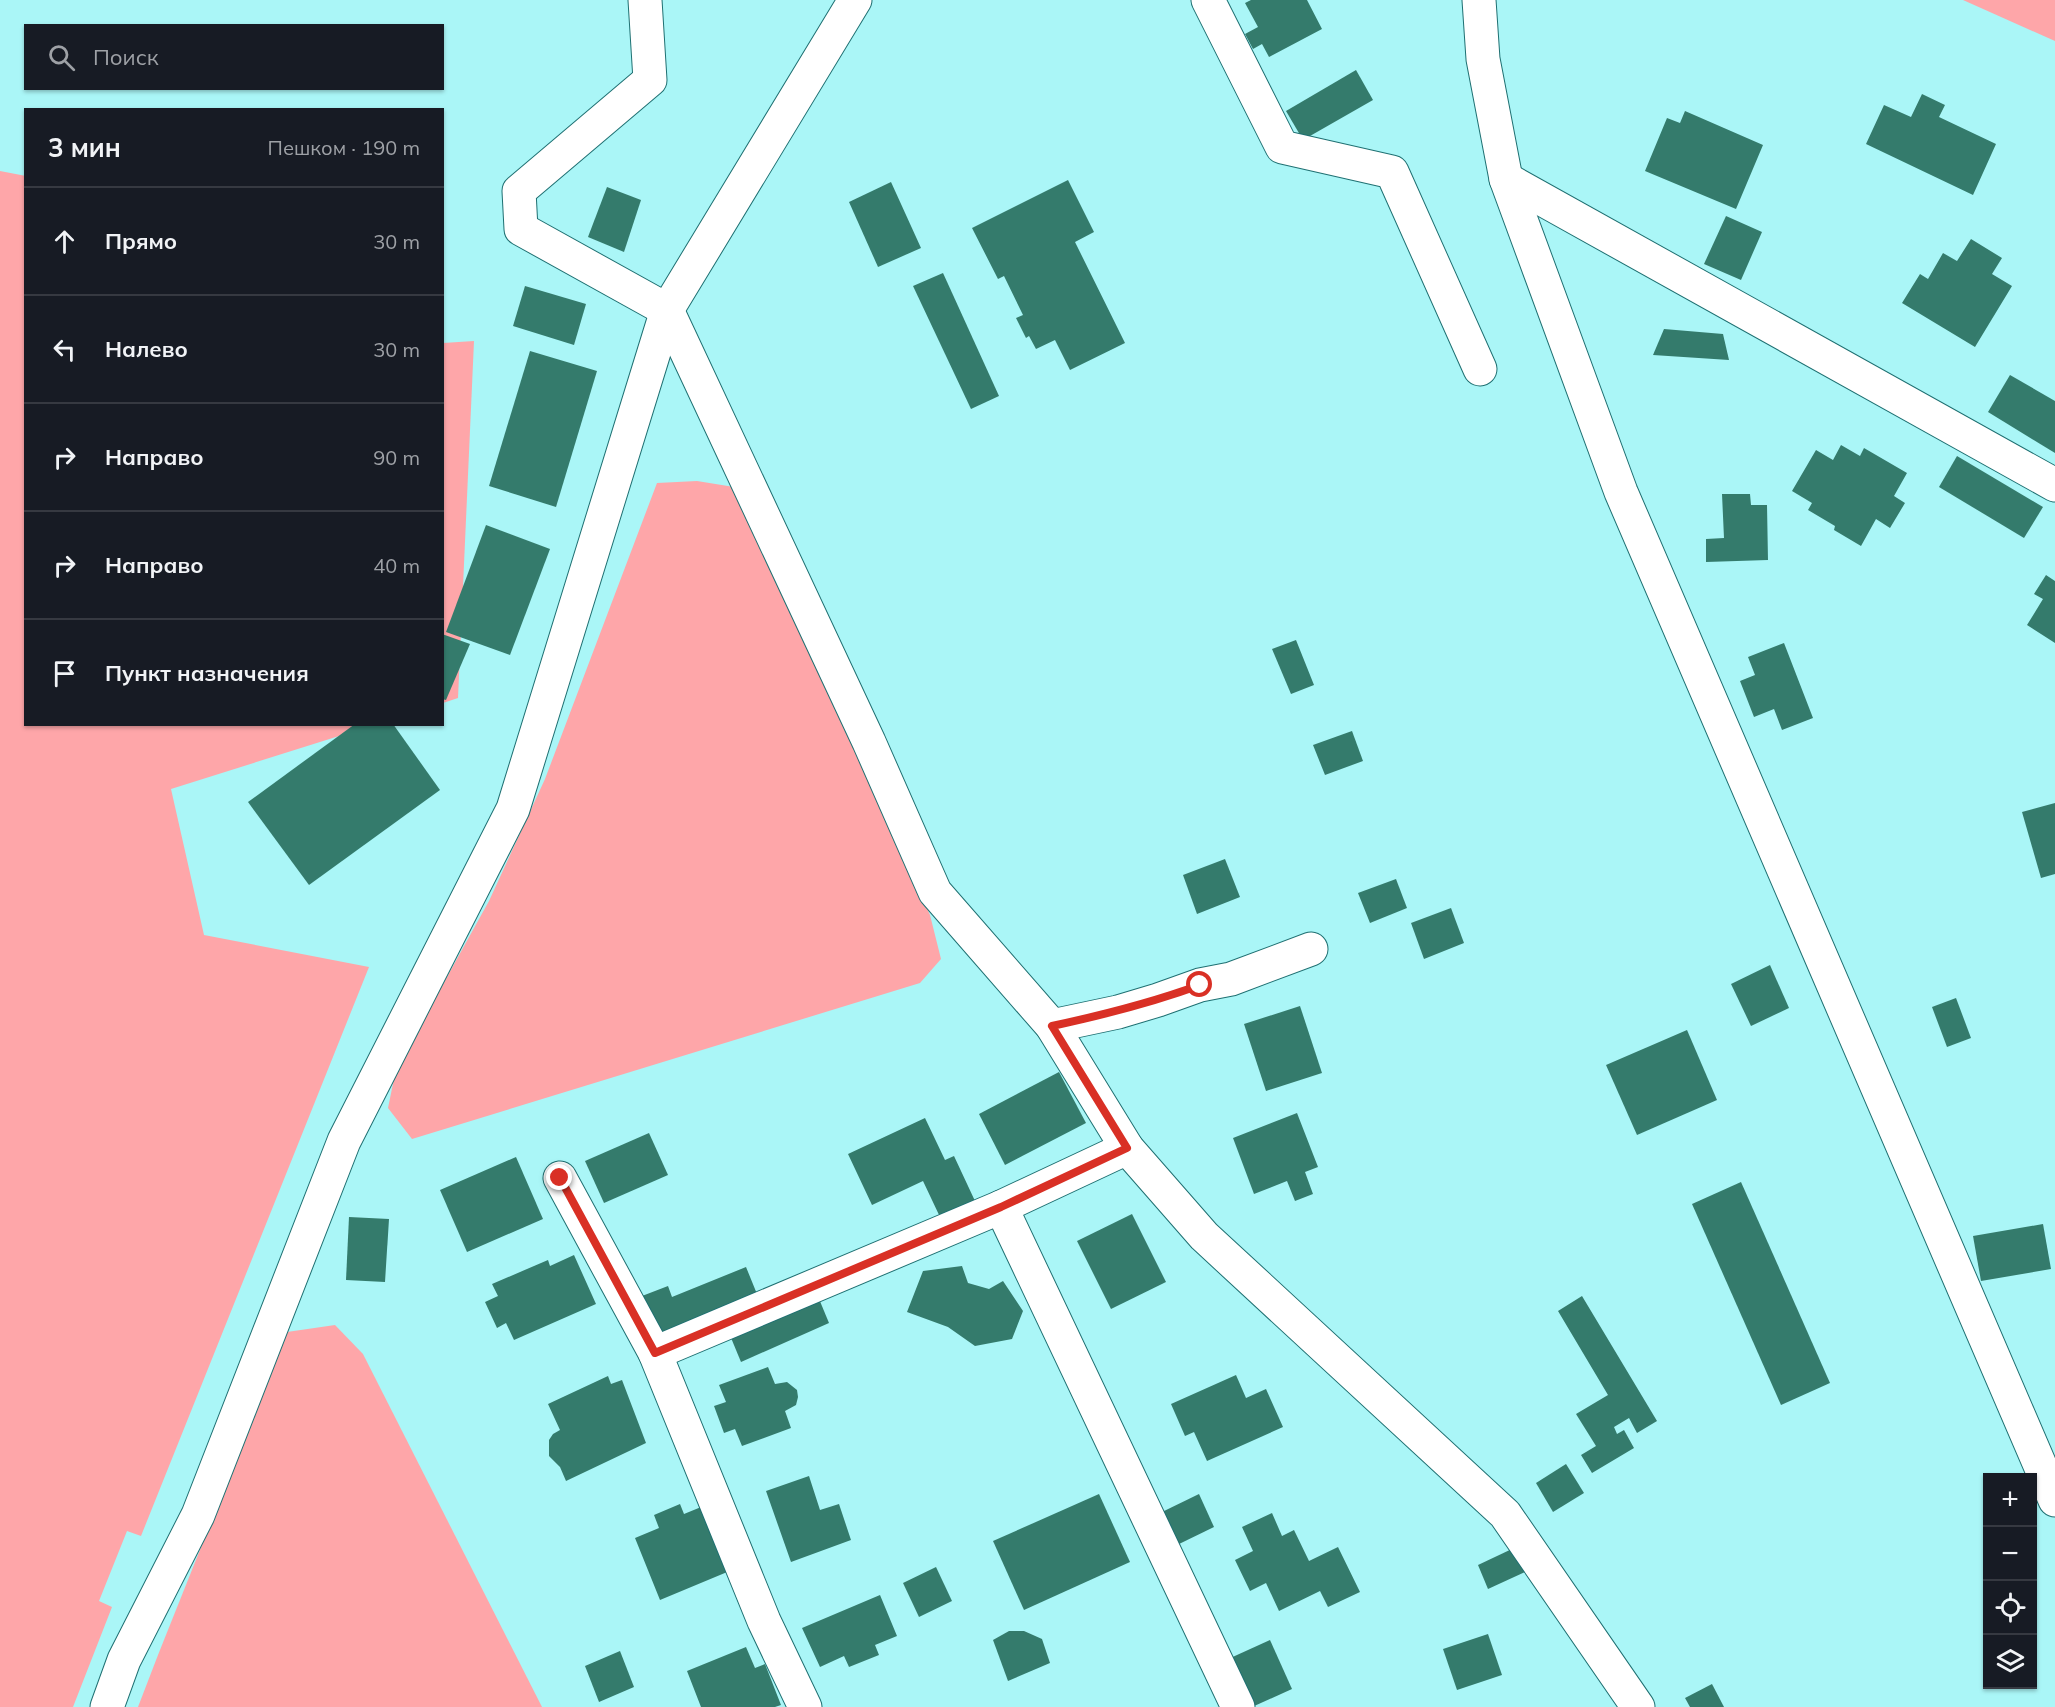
<!DOCTYPE html>
<html lang="ru">
<head>
<meta charset="utf-8">
<style>
  body { margin:0; font-family:Mulish,sans-serif; background:#20242c; color:#f1f3f6 }
  .controls { position:absolute; right:18px; bottom:18px; display:grid; overflow:hidden; border-radius:0px; box-shadow:0 2px 4px #0004 }
  .controls button { width:54px; height:54px; display:grid; place-items:center; padding:0; border:0; border-bottom:2px solid #363941; background:#171b24; color:#f1f3f6; font:30px sans-serif }
  .stop { position:absolute; width:18px; height:18px; margin:-14px; border:4px solid #d93025; border-radius:50%; background:#fff }
  .stop.end { background:#d93025; border-color:#fff; box-shadow:0 2px 6px #0008 }
  .list { margin:0; padding:0; list-style:none }
  h2 { display:flex; justify-content:space-between; align-items:center; height:78px; margin:0; padding:0 24px; font-size:26px }
  h2 small { font-size:20px; font-weight:400; color:#9ea1a6 }
  .list li { display:grid; grid-template-columns:39px 1fr auto; gap:18px; align-items:center; box-sizing:border-box; height:108px; padding:0 24px; border-top:2px solid #363941 }
  .list b { display:block; font-size:22px; white-space:nowrap }
  .list em { font-size:20px; font-style:normal; color:#9ea1a6 }
  .icon { flex:none; width:33px; height:33px; fill:none; stroke:currentColor; stroke-width:2; stroke-linecap:round; stroke-linejoin:round }
  .map { position:relative; flex:none; width:2055px; height:1707px; overflow:hidden }
  .search { position:absolute; background:#171b24; box-shadow:0 2px 4px #0004; left:24px; top:24px; width:420px; height:66px; display:flex; align-items:center; gap:15px; box-sizing:border-box; padding:0 21px; border-radius:0px; color:#9ea1a6; font-size:22px }
  .panel { position:absolute; background:#171b24; box-shadow:0 2px 4px #0004; left:24px; top:108px; width:420px; height:618px; border-radius:0px }
  .map>svg:first-child { display:block }
  .green { fill:#fea6a9 }
  .building { fill:#347b6c }
  .lines { fill:none; stroke-linecap:round; stroke-linejoin:round }
  .minor-casing { stroke:#1f7072; stroke-width:35 }
  .minor { stroke:#fff; stroke-width:33 }
  .route { stroke:#d93025; stroke-width:8 }
</style>
</head>
<body>
<div class="map">
<svg width="2055" height="1707" viewBox="0 0 2055 1707">
  <rect width="100%" height="100%" fill="#aaf6f7"/>
  <g class="green">
    <polygon points="1963,0 2055,0 2055,41"/>
    <polygon points="0,171 26,176 26,724 374,725 171,789 204,935 369,967 141,1536 127,1531 99,1601 112,1607 73,1707 0,1707"/>
    <polygon points="474,341 458,698 443,703 443,343"/>
    <polygon points="697,481 734,487 930,915 941,959 920,983 412,1139 388,1108 396,1069 489,901 545,779 657,483"/>
    <polygon points="335,1325 363,1354 542,1707 138,1707 158,1655 287,1332"/>
  </g>
  <g class="building">
    <polygon points="1251,0 1307,0 1322,29 1269,57 1262,44 1253,49 1245,34 1258,27 1245,3"/>
    <polygon points="1356,70 1373,100 1303,140 1286,111"/>
    <polygon points="1922,94 1945,105 1939,117 1996,144 1973,195 1866,144 1884,105 1911,117"/>
    <polygon points="1685,111 1763,145 1736,209 1645,171 1667,118 1680,123"/>
    <polygon points="1068,180 1094,232 1075,242 1125,343 1070,370 1055,340 1036,349 1029,336 1026,338 1016,318 1023,315 1004,276 998,279 972,228"/>
    <polygon points="891,182 921,248 878,267 849,202"/>
    <polygon points="607,187 641,200 624,252 588,237"/>
    <polygon points="1726,216 1762,232 1741,280 1704,264"/>
    <polygon points="1971,239 2002,258 1992,274 2012,286 1975,347 1902,303 1920,274 1928,279 1943,253 1957,261"/>
    <polygon points="943,273 999,396 971,409 913,286"/>
    <polygon points="525,286 586,304 574,345 513,326"/>
    <polygon points="1664,329 1723,334 1729,360 1653,355"/>
    <polygon points="530,351 597,371 556,507 489,486"/>
    <polygon points="2010,375 2055,401 2055,453 1988,412"/>
    <polygon points="1841,445 1860,456 1864,448 1907,473 1894,496 1905,503 1890,528 1876,519 1861,546 1834,530 1835,526 1808,510 1812,503 1792,491 1816,450 1833,460"/>
    <polygon points="1957,456 2043,507 2024,538 1939,487"/>
    <polygon points="1722,494 1750,494 1751,505 1767,505 1768,560 1706,562 1706,539 1724,538"/>
    <polygon points="486,525 550,549 510,655 446,632"/>
    <polygon points="2046,575 2055,581 2055,643 2027,625 2043,599 2034,594"/>
    <polygon points="442,634 470,644 446,700 442,699"/>
    <polygon points="1296,640 1314,685 1291,694 1272,649"/>
    <polygon points="1784,643 1813,718 1782,730 1774,709 1754,717 1740,681 1755,675 1748,657"/>
    <polygon points="355,724 393,724 440,790 309,885 248,802"/>
    <polygon points="1352,731 1363,761 1325,775 1313,745"/>
    <polygon points="2055,803 2055,874 2041,878 2022,812"/>
    <polygon points="1225,859 1240,897 1197,914 1183,875"/>
    <polygon points="1396,879 1407,908 1370,923 1358,893"/>
    <polygon points="1451,908 1464,943 1424,959 1411,923"/>
    <polygon points="1770,965 1789,1008 1751,1026 1731,984"/>
    <polygon points="1956,998 1971,1038 1947,1047 1932,1007"/>
    <polygon points="1300,1006 1322,1073 1266,1091 1244,1024"/>
    <polygon points="1687,1030 1717,1100 1637,1135 1606,1065"/>
    <polygon points="1059,1072 1086,1123 1005,1165 979,1114"/>
    <polygon points="1297,1113 1318,1167 1305,1172 1313,1194 1295,1201 1287,1181 1254,1194 1233,1138"/>
    <polygon points="925,1118 945,1160 954,1156 975,1201 940,1217 923,1181 872,1205 848,1154"/>
    <polygon points="649,1133 668,1175 604,1203 585,1161"/>
    <polygon points="516,1157 543,1219 467,1252 440,1190"/>
    <polygon points="1741,1182 1830,1383 1781,1405 1692,1204"/>
    <polygon points="1132,1214 1166,1282 1111,1309 1077,1241"/>
    <polygon points="349,1217 389,1219 385,1282 346,1280"/>
    <polygon points="2043,1224 2051,1269 1981,1281 1973,1236"/>
    <polygon points="574,1255 596,1304 514,1340 506,1323 497,1328 485,1302 498,1296 492,1284 548,1260 550,1266"/>
    <polygon points="962,1266 968,1283 989,1289 1003,1281 1023,1311 1012,1339 975,1346 948,1327 907,1312 923,1271"/>
    <polygon points="746,1267 757,1294 658,1334 642,1296 668,1286 672,1297"/>
    <polygon points="817,1294 829,1323 741,1362 729,1333"/>
    <polygon points="1582,1296 1657,1421 1637,1433 1629,1418 1614,1427 1617,1434 1624,1430 1634,1448 1592,1473 1581,1455 1596,1446 1576,1414 1608,1395 1558,1311"/>
    <polygon points="768,1367 775,1384 787,1382 797,1390 798,1397 796,1405 785,1411 791,1428 742,1446 735,1429 724,1433 714,1406 726,1402 719,1385"/>
    <polygon points="1236,1375 1246,1398 1266,1389 1283,1427 1207,1461 1194,1432 1185,1436 1171,1404"/>
    <polygon points="608,1376 611,1384 622,1380 646,1443 566,1481 560,1467 549,1456 549,1440 553,1434 560,1430 548,1404"/>
    <polygon points="1566,1464 1584,1493 1553,1512 1536,1483"/>
    <polygon points="809,1476 820,1510 839,1504 851,1540 791,1562 766,1491"/>
    <polygon points="1099,1494 1130,1562 1024,1610 993,1541"/>
    <polygon points="1199,1494 1214,1527 1177,1545 1162,1512"/>
    <polygon points="680,1504 684,1514 706,1505 732,1570 660,1600 635,1538 659,1528 654,1515"/>
    <polygon points="1272,1513 1282,1536 1294,1530 1309,1561 1338,1547 1360,1592 1328,1607 1320,1591 1279,1611 1266,1583 1250,1591 1235,1560 1253,1551 1242,1527"/>
    <polygon points="1514,1548 1525,1572 1488,1589 1478,1565"/>
    <polygon points="936,1567 952,1601 919,1617 903,1583"/>
    <polygon points="880,1595 897,1636 875,1645 879,1655 849,1667 844,1656 820,1667 802,1628"/>
    <polygon points="1009,1631 1024,1631 1042,1639 1050,1663 1008,1681 993,1640"/>
    <polygon points="1488,1634 1502,1675 1457,1690 1443,1649"/>
    <polygon points="1270,1640 1292,1689 1252,1707 1226,1660"/>
    <polygon points="746,1647 755,1668 765,1664 781,1705 775,1707 701,1707 687,1671"/>
    <polygon points="620,1651 634,1687 599,1702 585,1666"/>
    <polygon points="1712,1684 1724,1707 1690,1707 1685,1698"/>
  </g>
  <g class="lines">
    <g class="minor-casing">
      <g id="minor">
        <polyline points="645,0 650,80 519,191 521,229 667,310 869,742 935,892 1052,1026 1127,1148 1204,1236 1505,1514 1638,1707"/>
        <polyline points="1208,0 1282,147 1392,172 1480,369"/>
        <polyline points="1479,0 1483,59 1506,179 1621,492 2055,1500"/>
        <polyline points="1506,179 2055,485"/>
        <polyline points="1052,1026 1118,1012 1158,1000 1200,985 1231,979 1311,949"/>
        <polyline points="560,1178 655,1353 764,1621 805,1707"/>
        <polyline points="1001,1207 1238,1707"/>
        <polyline points="655,1353 1001,1207 1127,1148"/>
        <polyline points="107,1707 124,1660 198,1515 344,1141 513,809 667,310 855,0"/>
      </g>
    </g>
    <use href="#minor" class="minor"/>
  </g>
  <g class="lines">
    <path class="route" d="M560 1178 655 1353 1001 1207 1127 1148 1052 1026C1103 1015 1151 1003 1200 985"/>
  </g>
</svg>
<div class="controls">
<button>+</button>
<button>−</button>
<button><svg class="icon" aria-label="locate" viewBox="0 0 24 24"><circle cx="12" cy="12" r="6"/><path d="M12 2v4M12 18v4M2 12h4M18 12h4"/></svg></button>
<button><svg class="icon" aria-label="layers" viewBox="0 0 24 24"><path d="M12 4l9 5-9 5-9-5zM3 14l9 5 9-5"/></svg></button>
</div>
<div class="stop" style="left:1200px;top:985px"></div>
<div class="stop end" style="left:560px;top:1178px"></div>
<div class="search"><svg class="icon" aria-label="search" viewBox="0 0 24 24"><circle cx="10" cy="10" r="6"/><path d="M15 15l6 6"/></svg>Поиск</div>
<section class="panel">
<h2>3 мин<small>Пешком · 190 m</small></h2>
<ul class="list">
<li><svg class="icon" aria-label="ahead" viewBox="0 0 24 24"><path d="M12 20V5M6 11l6-6 6 6"/></svg><div><b>Прямо</b></div><em>30 m</em></li>
<li><svg class="icon" aria-label="left" viewBox="0 0 24 24"><path d="M17 20v-9H6M10 6l-5 5 5 5"/></svg><div><b>Налево</b></div><em>30 m</em></li>
<li><svg class="icon" aria-label="right" viewBox="0 0 24 24"><path d="M7 20v-9h11M14 6l5 5-5 5"/></svg><div><b>Направо</b></div><em>90 m</em></li>
<li><svg class="icon" aria-label="right" viewBox="0 0 24 24"><path d="M7 20v-9h11M14 6l5 5-5 5"/></svg><div><b>Направо</b></div><em>40 m</em></li>
<li><svg class="icon" aria-label="arrive" viewBox="0 0 24 24"><path d="M6 21V4h12l-3 4 3 4H6"/></svg><div><b>Пункт назначения</b></div></li>
</ul>
</section>
</div>
</body>
</html>
